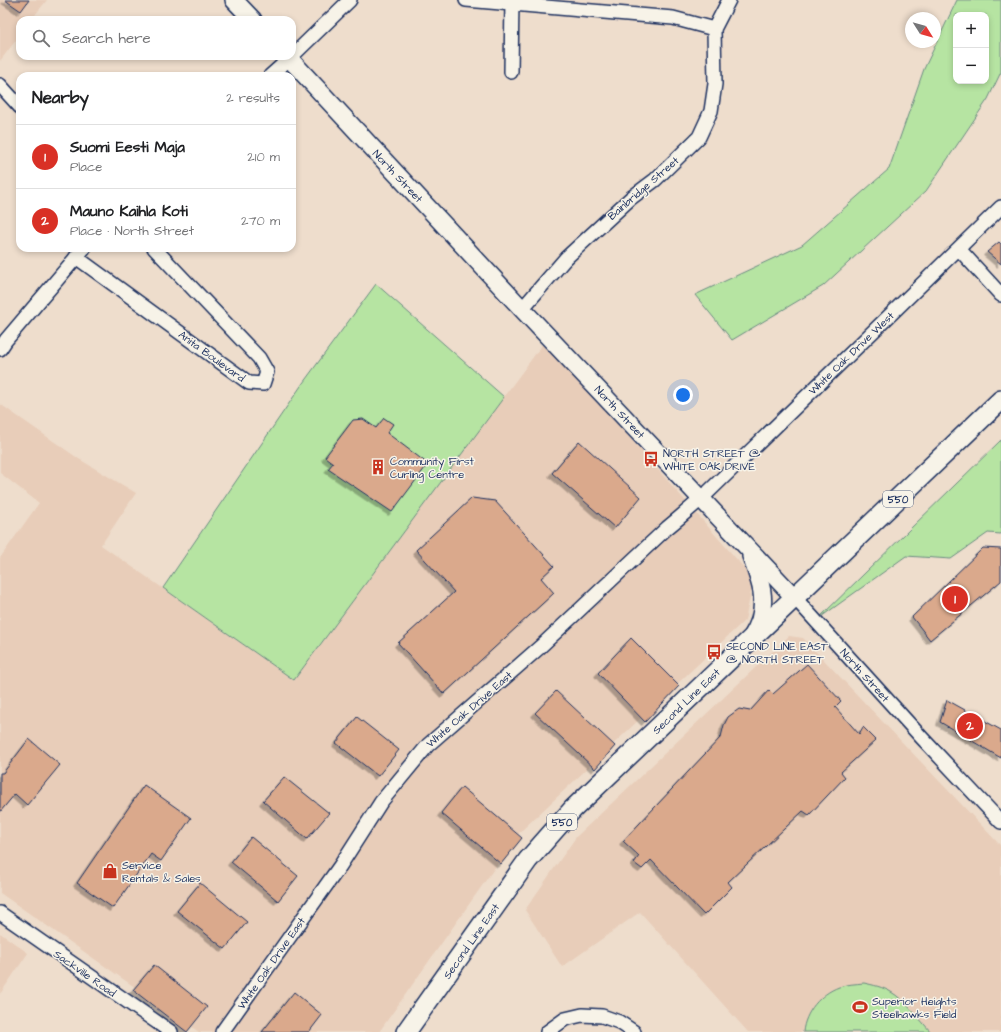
<!DOCTYPE html>
<html lang="en">
<head>
<meta charset="utf-8">
<style>
  body { margin:0; font-family:"Architects Daughter",sans-serif; background:#f6f6f6; color:#202124 }
  .controls { position:absolute; right:12px; top:12px; display:grid; overflow:hidden; border-radius:8px; box-shadow:0 2px 6px #0003 }
  .controls button { width:36px; height:36px; display:grid; place-items:center; padding:0; border:0; border-bottom:1px solid #e0e0e0; background:#fff; color:#202124; font:20px sans-serif }
  .compass { position:absolute; left:905px; top:12px; width:36px; height:36px; border-radius:50%; background:#fff; box-shadow:0 2px 6px #0003; rotate:127deg }
  .you { position:absolute; left:683px; top:395px; width:14px; height:14px; margin:-10px; border:3px solid #fff; border-radius:50%; background:#1a73e8; box-shadow:0 0 0 6px #1a73e833 }
  .badge { display:grid; place-items:center; width:26px; height:26px; border-radius:50%; background:#d93025; color:#fff; font-size:13px; font-weight:700 }
  .pin { position:absolute; translate:-50% -50%; border:2px solid #fff; box-shadow:0 1px 4px #0006 }
  .list { margin:0; padding:0; list-style:none }
  h2 { display:flex; justify-content:space-between; align-items:center; height:52px; margin:0; padding:0 16px; font-size:17px }
  h2 small { font-size:13px; font-weight:400; color:#757577 }
  .list li { display:grid; grid-template-columns:26px 1fr auto; gap:12px; align-items:center; box-sizing:border-box; height:64px; padding:0 16px; border-top:1px solid #e0e0e0 }
  .list b { display:block; font-size:15px; white-space:nowrap }
  .list p { margin:0; font-size:13px; white-space:nowrap; color:#757577 }
  .list em { font-size:13px; font-style:normal; color:#757577 }
  .icon { flex:none; width:22px; height:22px; fill:none; stroke:currentColor; stroke-width:2; stroke-linecap:round; stroke-linejoin:round }
  .map { position:relative; flex:none; width:1001px; height:1032px; overflow:hidden }
  .search { position:absolute; background:#fff; box-shadow:0 2px 6px #0003; left:16px; top:16px; width:280px; height:44px; display:flex; align-items:center; gap:10px; box-sizing:border-box; padding:0 14px; border-radius:12px; color:#757577; font-size:15px }
  .panel { position:absolute; background:#fff; box-shadow:0 2px 6px #0003; left:16px; top:72px; width:280px; height:180px; border-radius:12px }
  .map>svg:first-child { display:block }
  .built { fill:#e8cdb9 }
  .green { fill:#b6e4a2; stroke:#688a80; fill-rule:evenodd }
  .building { fill:#daa98c; stroke:#1b2f5e; filter:url(#shadow) }
  .lines { fill:none; stroke-linecap:round; stroke-linejoin:round }
  .minor-casing { stroke:#1b2f5e; stroke-width:16 }
  .major-casing { stroke:#1b2f5e; stroke-width:20 }
  .highway-casing { stroke:#1b2f5e; stroke-width:22 }
  .minor { stroke:#f7f3e8; stroke-width:13 }
  .major { stroke:#f7f3e8; stroke-width:17 }
  .highway { stroke:#f7f3e8; stroke-width:19 }
  .labels { text-anchor:middle; stroke-width:3; stroke-linejoin:round; paint-order:stroke }
  .shield { fill:#f7f3e8; stroke:#5d6a87; stroke-width:1 }
  .shield-label { font-size:10px; font-weight:bold; fill:#1b2f5e }
  .street-label { font-size:11px; fill:#1b2f5e; stroke:#f7f3e8 }
  .poi-label { font-size:11px; fill:#1b2f5e; stroke:#f7f3e8; text-anchor:start }
</style>
</head>
<body>
<div class="map">
<svg width="1001" height="1032" viewBox="0 0 1001 1032">
  <defs>
    <filter id="shadow"><feDropShadow dx="-3.5" dy="3.5" stdDeviation="0" flood-color="#0004"/></filter>
  </defs>
  <rect width="100%" height="100%" fill="#edc"/>
  <filter id="ink" filterUnits="userSpaceOnUse"><feTurbulence type="fractalNoise" baseFrequency=".025" numOctaves="2"/><feDisplacementMap in="SourceGraphic" scale="8" xChannelSelector="R" yChannelSelector="G"/><feConvolveMatrix kernelMatrix="1 2 1 2 8 2 1 2 1" color-interpolation-filters="sRGB"/></filter>
  <g filter="url(#ink)">
    <g class="built">
      <polygon points="0,0 47,0 31,20 20,20 20,35 0,61"/>
      <polygon points="545,341 754,579 745,620 520,832 379,1032 199,1032 0,893 0,558 39,503 0,473 0,404 79,459 136,493 101,545 294,680"/>
      <polygon points="789,636 803,638 1001,846 1001,1032 748,1032 640,912 562,967 525,910 576,837"/>
      <polygon points="0,933 28,953 0,994"/>
    </g>
    <g class="green">
      <path d="M957 0H1001V72L988 99 926 191 823 286 732 340 695 295 802 245 889 169 924 69ZM956 15H986V81H956Z"/>
      <polygon points="376,284 504,397 294,680 163,588 303,383"/>
      <polygon points="1001,440 1001,534 988,533 951,559 906,556 818,619"/>
      <path d="M864 983C873 985 883 987 891 992 904 999 921 1021 931 1032H803C805 1012 820 994 839 987 847 984 855 984 864 983Z"/>
    </g>
    <g class="building">
      <polygon points="5,0 29,0 21,11"/>
      <polygon points="999,242 1001,244 1001,264 987,252"/>
      <polygon points="384,418 393,424 387,433 428,464 392,512 328,469 333,463 325,457 353,420 363,419 376,428"/>
      <polygon points="579,441 641,497 615,528 552,473"/>
      <polygon points="472,498 495,501 554,566 541,578 554,593 444,694 398,643 454,592 416,550"/>
      <polygon points="983,548 1001,549 1001,581 930,640 912,617"/>
      <polygon points="631,638 679,686 645,722 598,673"/>
      <polygon points="807,664 841,701 835,707 859,734 863,727 876,740 841,772 845,777 809,815 803,811 728,882 732,887 704,915 651,860 642,869 634,863 639,856 623,841 721,737 724,725 728,717 739,709 750,711 769,690 773,694"/>
      <polygon points="556,691 615,746 595,769 535,713"/>
      <polygon points="947,700 1001,730 1001,758 940,722"/>
      <polygon points="357,717 399,750 378,776 336,743"/>
      <polygon points="29,739 60,765 27,805 15,794 0,812 0,773 3,773"/>
      <polygon points="284,777 329,813 307,839 263,801"/>
      <polygon points="144,785 191,818 161,861 151,854 113,908 77,883"/>
      <polygon points="462,787 522,838 501,864 441,813"/>
      <polygon points="251,837 298,876 278,901 231,862"/>
      <polygon points="200,883 247,922 225,949 177,911"/>
      <polygon points="154,965 207,1007 187,1032 133,990"/>
      <polygon points="294,992 322,1015 309,1032 262,1032"/>
    </g>
    <g class="lines">
      <g class="minor-casing">
        <g id="minor">
          <polyline points="466,0 673,18 714,29"/>
          <polyline points="511,72 512,0"/>
          <polyline points="270,76 289,59 350,0"/>
          <polyline points="0,85 20,107"/>
          <polyline points="959,249 1001,295"/>
          <polyline points="76,257 249,383 263,384 267,372 259,358 154,248"/>
          <polyline points="522,309 566,258 631,198 655,180 699,137 711,111 715,84 714,29 729,0"/>
          <polyline points="0,349 6,340 84,248"/>
          <polyline points="795,598 922,738 1001,822"/>
          <polyline points="0,913 171,1032"/>
          <polyline points="222,1032 340,866 381,802 428,745 540,647 667,528 679,518 701,499 1001,207"/>
          <polyline points="547,1032 565,1019 582,1015 602,1016 619,1022 634,1032"/>
        </g>
      </g>
      <g class="major-casing">
        <g id="major">
          <polyline points="234,0 253,20"/>
          <polyline points="287,56 522,309 795,598"/>
          <path d="M751 556C759 579 767 595 760 620 758 626 755 632 752 637"/>
        </g>
      </g>
      <g class="highway-casing">
        <polyline id="highway" points="406,1032 528,860 573,809 1001,400"/>
      </g>
      <use href="#minor" class="minor"/>
      <use href="#major" class="major"/>
      <use href="#highway" class="highway"/>
    </g>
  </g>
  <defs>
    <g id="bus-bare" transform="scale(1.2)"><path d="M-5-6H5V4H4V6H2V4H-2V6H-4V4H-5ZM-3.5-4V0h7V-4ZM-3.5 1.2v1.5H-2V1.2ZM2 1.2v1.5H3.5V1.2Z" fill="#c8321e" stroke="#f7f3e8" stroke-width="2.5" paint-order="stroke"/></g>
    <g id="building-bare" transform="scale(1.2)"><path d="M-4-6H4V6H1V3H-1V6H-4ZM-2.5-4.3h1.7v1.8h-1.7ZM.8-4.3h1.7v1.8H.8ZM-2.5-1h1.7V.8h-1.7ZM.8-1h1.7V.8H.8Z" fill="#c8321e" stroke="#f7f3e8" stroke-width="2.5" paint-order="stroke"/></g>
    <g id="shop-bare" transform="scale(1.2)"><path d="M-5-2.5h2.3a2.7 3.5 0 0 1 5.4 0H5L5.5 6h-11ZM-1.5-2.5h3a1.5 2.3 0 0 0-3 0Z" fill="#c8321e" stroke="#f7f3e8" stroke-width="2.5" paint-order="stroke"/></g>
    <g id="stadium-bare" transform="scale(1.2)"><path d="M0-5a6.5 5 0 1 0 0 10a6.5 5 0 1 0 0-10ZM-3.5-1.8h7v3.6h-7Z" fill="#c8321e" stroke="#f7f3e8" stroke-width="2.5" paint-order="stroke"/></g>
  </defs>
  <g fill-rule="evenodd">
    <use href="#bus-bare" x="651" y="459"/>
    <use href="#building-bare" x="378" y="467"/>
    <use href="#bus-bare" x="714" y="652"/>
    <use href="#shop-bare" x="110" y="871"/>
    <use href="#stadium-bare" x="860" y="1007"/>
  </g>
  <g class="labels">
    <g class="shield">
      <rect x="883" y="491" width="30" height="16" rx="3"/>
      <rect x="547" y="814" width="30" height="16" rx="3"/>
    </g>
    <g class="shield-label">
      <text x="898" y="503">550</text>
      <text x="562" y="826">550</text>
    </g>
    <g class="street-label">
      <text transform="translate(398 176) rotate(47)" y="4">North Street</text>
      <text transform="translate(643 188) rotate(-41)" y="4">Bainbridge Street</text>
      <text transform="translate(851 353) rotate(-44)" y="4">White Oak Drive West</text>
      <text transform="translate(212 356) rotate(36)" y="4">Anita Boulevard</text>
      <text transform="translate(620 412) rotate(47)" y="4">North Street</text>
      <text transform="translate(865 675) rotate(48)" y="4">North Street</text>
      <text transform="translate(686 701) rotate(-44)" y="4">Second Line East</text>
      <text transform="translate(469 709) rotate(-41)" y="4">White Oak Drive East</text>
      <text transform="translate(471 941) rotate(-55)" y="4">Second Line East</text>
      <text transform="translate(271 963) rotate(-55)" y="4">White Oak Drive East</text>
      <text transform="translate(85 973) rotate(35)" y="4">Sackville Road</text>
    </g>
    <g class="poi-label">
      <text x="663" y="457">NORTH STREET @<tspan x="663" dy="13">WHITE OAK DRIVE</tspan></text>
      <text x="390" y="465">Community First<tspan x="390" dy="13">Curling Centre</tspan></text>
      <text x="726" y="650">SECOND LINE EAST<tspan x="726" dy="13">@ NORTH STREET</tspan></text>
      <text x="122" y="869">Service<tspan x="122" dy="13">Rentals &amp; Sales</tspan></text>
      <text x="872" y="1005">Superior Heights<tspan x="872" dy="13">Steelhawks Field</tspan></text>
    </g>
  </g>
</svg>
<div class="controls">
<button>+</button>
<button>−</button>
</div>
<svg class="compass" viewBox="-18 -18 36 36"><path d="M0-13l5 13h-10z" fill="#e53935"/><path d="M0 13l5-13h-10z" fill="#757577"/></svg>
<div class="you"></div>
<div class="pin badge" style="left:955px;top:599px">1</div>
<div class="pin badge" style="left:970px;top:726px">2</div>
<div class="search"><svg class="icon" aria-label="search" viewBox="0 0 24 24"><circle cx="10" cy="10" r="6"/><path d="M15 15l6 6"/></svg>Search here</div>
<section class="panel">
<h2>Nearby<small>2 results</small></h2>
<ul class="list">
<li><span class="badge">1</span><div><b>Suomi Eesti Maja</b><p>Place</p></div><em>210 m</em></li>
<li><span class="badge">2</span><div><b>Mauno Kaihla Koti</b><p>Place · North Street</p></div><em>270 m</em></li>
</ul>
</section>
</div>
</body>
</html>
